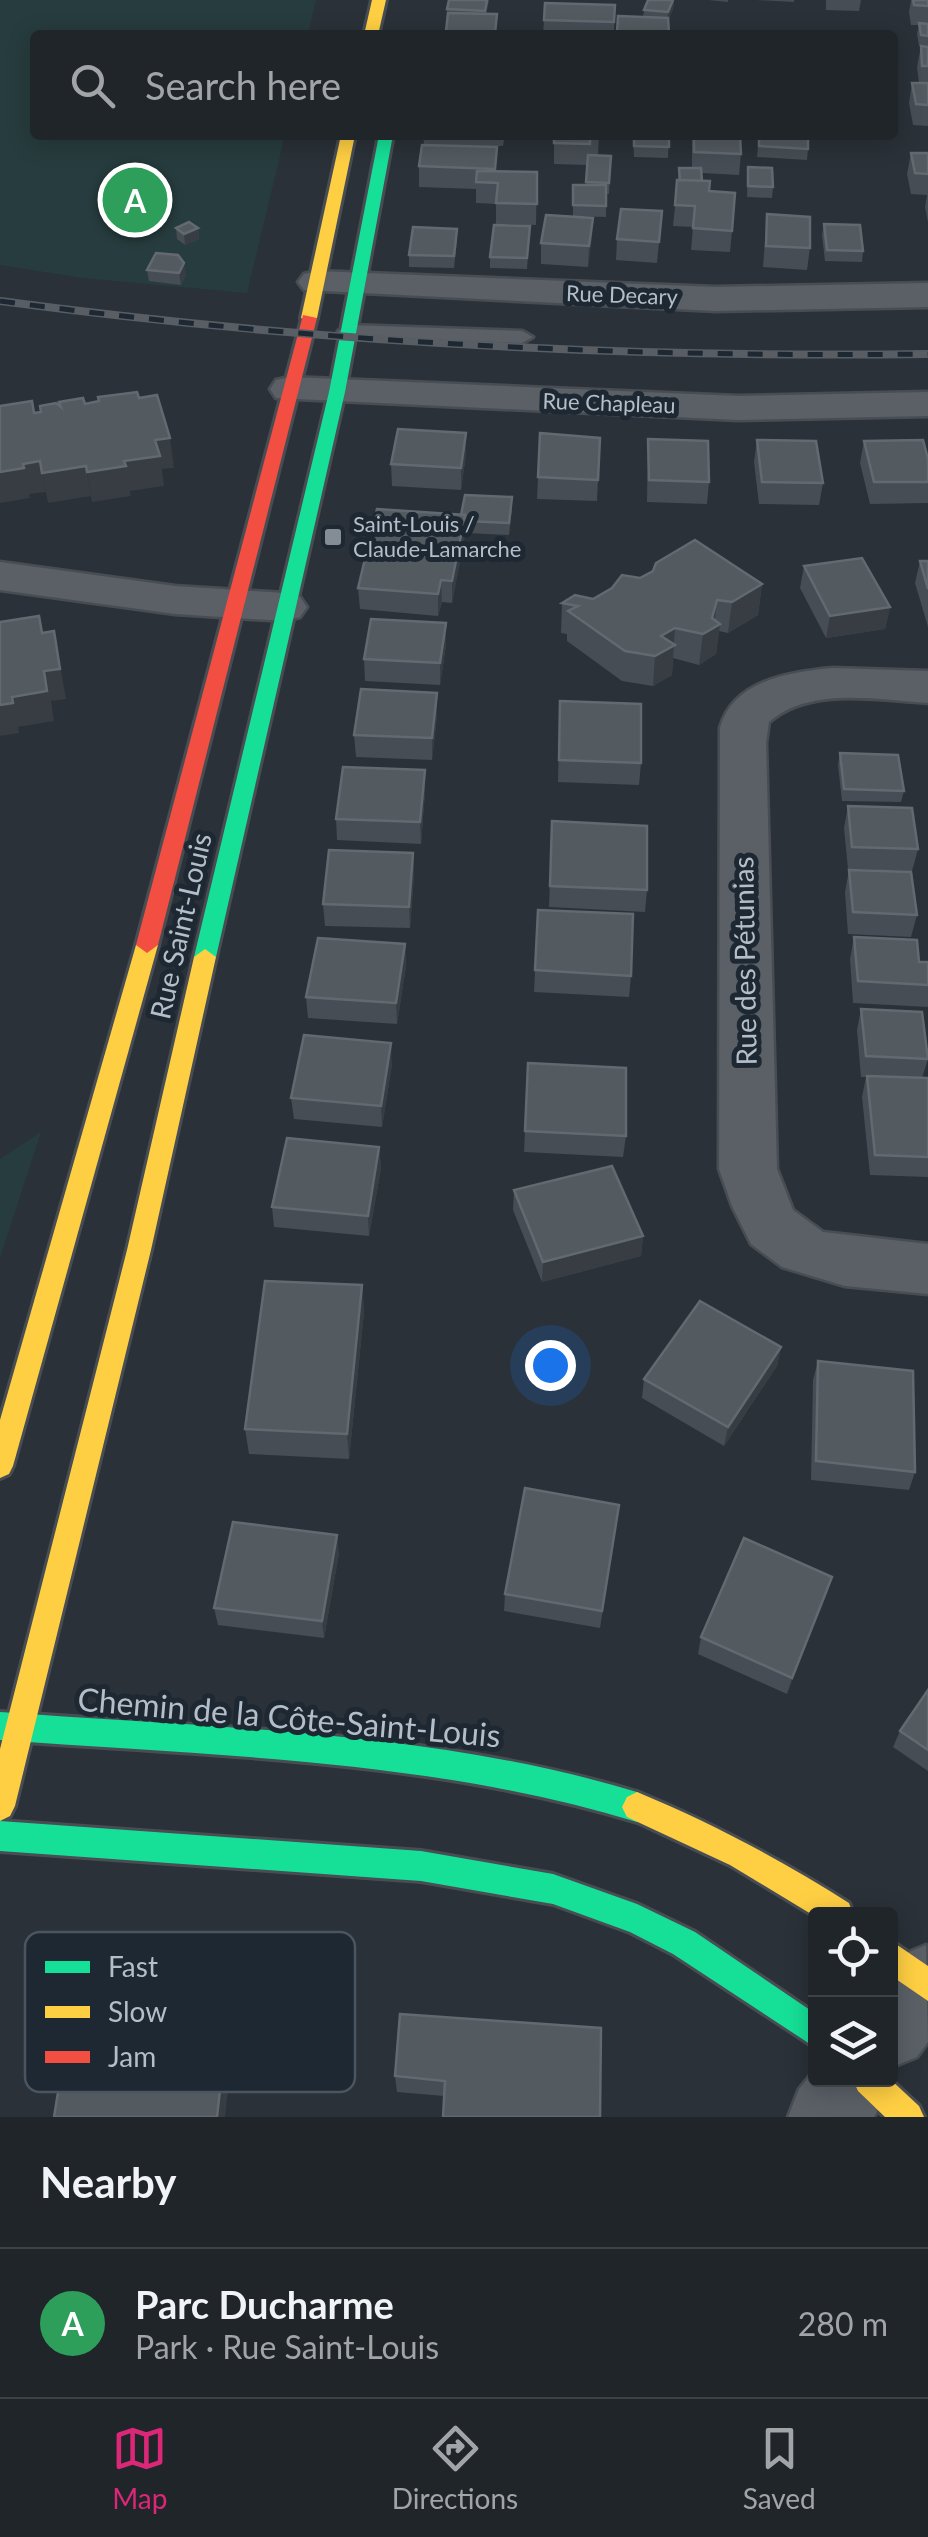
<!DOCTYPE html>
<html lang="en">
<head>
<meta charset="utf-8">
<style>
  body { margin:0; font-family:Lato,sans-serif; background:#2d3136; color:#f1f3f6 }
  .controls { position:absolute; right:30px; bottom:30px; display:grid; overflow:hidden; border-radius:10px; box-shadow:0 5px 25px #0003 }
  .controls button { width:90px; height:90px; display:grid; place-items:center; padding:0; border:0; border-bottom:2px solid #3d4247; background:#20252a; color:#f1f3f6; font:50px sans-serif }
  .you { position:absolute; left:550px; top:1365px; width:35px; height:35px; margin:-25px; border:8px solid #fff; border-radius:50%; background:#1a73e8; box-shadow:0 0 0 15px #1a73e833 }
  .badge { display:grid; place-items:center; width:65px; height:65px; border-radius:50%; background:#db2777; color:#fff; font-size:32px; font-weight:700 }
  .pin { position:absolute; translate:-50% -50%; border:5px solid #fff; box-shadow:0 2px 10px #0006 }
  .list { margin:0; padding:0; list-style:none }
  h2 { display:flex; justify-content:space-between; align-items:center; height:130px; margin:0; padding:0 40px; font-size:42px }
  h2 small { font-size:32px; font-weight:400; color:#a2a5a8 }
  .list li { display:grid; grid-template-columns:65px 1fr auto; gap:30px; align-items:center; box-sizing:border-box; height:150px; padding:0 40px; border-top:2px solid #3d4247 }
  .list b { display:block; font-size:38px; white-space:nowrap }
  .list p { margin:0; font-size:32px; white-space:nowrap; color:#a2a5a8 }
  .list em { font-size:32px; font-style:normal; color:#a2a5a8 }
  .icon { flex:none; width:55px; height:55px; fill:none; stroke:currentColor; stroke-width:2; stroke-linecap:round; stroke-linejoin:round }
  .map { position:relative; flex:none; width:928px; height:2117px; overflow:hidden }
  .search { position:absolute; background:#20252a; box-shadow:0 5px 25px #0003; left:30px; right:30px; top:30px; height:110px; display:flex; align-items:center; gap:25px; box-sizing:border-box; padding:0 35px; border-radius:10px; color:#a2a5a8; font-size:38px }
  .sheet { height:280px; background:#20252a }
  nav { display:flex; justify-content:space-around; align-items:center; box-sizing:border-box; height:140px; border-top:2px solid #3d4247; background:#20252a; font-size:28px; color:#a2a5a8 }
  nav a { display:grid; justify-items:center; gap:5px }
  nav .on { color:#db2777 }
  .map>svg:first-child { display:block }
  .green { fill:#273c3e }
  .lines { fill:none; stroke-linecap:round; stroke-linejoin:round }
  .lane-casing { stroke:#484d53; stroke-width:5 }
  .street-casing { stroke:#484d53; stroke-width:5 }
  .fast-casing { stroke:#484d53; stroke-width:6 }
  .slow-casing { stroke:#484d53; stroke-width:6 }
  .jam-casing { stroke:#484d53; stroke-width:6 }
  .lane { fill:#5a6066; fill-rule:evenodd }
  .street { fill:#5a6066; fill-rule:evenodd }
  .fast { fill:#16e098; fill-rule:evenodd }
  .slow { fill:#ffcf43; fill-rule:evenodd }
  .jam { fill:#f24e42; fill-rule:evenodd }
  .rail-casing { stroke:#595e64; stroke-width:8 }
  .rail { stroke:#1d2833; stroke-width:5; stroke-dasharray:15; stroke-linecap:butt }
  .wall { fill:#474d54 }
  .shaded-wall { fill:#373d43 }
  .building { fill:#535a60; stroke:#626971; stroke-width:2.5 }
  .poi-dot { fill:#848d96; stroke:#1d2833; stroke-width:4 }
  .labels { text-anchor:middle; stroke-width:10; stroke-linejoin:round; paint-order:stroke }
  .far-street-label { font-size:22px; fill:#b4bec9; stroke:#1d2833 }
  .far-poi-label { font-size:22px; fill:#b4bec9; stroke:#1d2833; text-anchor:start }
  .street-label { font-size:28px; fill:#b4bec9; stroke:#1d2833 }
  .near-street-label { font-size:32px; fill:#b4bec9; stroke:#1d2833 }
  .key { fill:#1d2833; stroke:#4a5560; stroke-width:2.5 }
  .key-label { font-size:28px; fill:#b4bec9 }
</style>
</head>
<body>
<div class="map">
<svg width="928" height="2117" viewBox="0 0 928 2117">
  <rect width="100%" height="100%" fill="#2a3138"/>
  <g class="green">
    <polygon points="0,0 316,0 308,35 35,35 35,135 285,135 247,293 82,278 0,265"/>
    <polygon points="41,1132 0,1258 0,1159"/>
  </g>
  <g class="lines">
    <g class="lane-casing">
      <polygon id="lane" points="349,325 522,331 533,337 522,343 341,336 338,331"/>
    </g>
    <g class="street-casing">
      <g id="street">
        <polygon points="317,271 716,287 928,283 928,307 716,311 304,290 298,282 304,274"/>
        <polygon points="290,377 738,396 928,392 928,416 738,420 276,398 270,389 276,380"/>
        <polygon points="0,562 175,586 284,593 300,597 307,607 300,617 284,621 175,614 0,590"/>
        <path d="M833 668 928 671V703C877 700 811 686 769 722L766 743 777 1169 793 1210 823 1232 928 1244V1294L845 1286 782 1267 751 1244 732 1206 719 1169 720 728C733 680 790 672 833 668Z"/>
        <polygon points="926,1945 928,2042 917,2057 890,2068 890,1968 899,1956"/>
        <polygon points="816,2068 816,2080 890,2080 890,2075 893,2080 874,2117 788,2117 799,2089"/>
      </g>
    </g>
    <g class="fast-casing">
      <g id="fast">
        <polygon points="379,135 393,135 345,392 216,957 205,965 194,957 329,392"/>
        <path d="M0 1712C213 1728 431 1730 637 1792L647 1797 652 1807 647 1817 637 1822C431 1759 213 1756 0 1740Z"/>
        <polygon points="0,1821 421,1851 553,1874 637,1904 695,1932 816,2014 816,2048 673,1954 630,1932 553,1904 421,1881 0,1851"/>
      </g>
    </g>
    <g class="slow-casing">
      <g id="slow">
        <polygon points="372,0 386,0 378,35 364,35"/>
        <polygon points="341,135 355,135 317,318 309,323 301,318"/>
        <polygon points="147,937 158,945 13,1466 9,1474 0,1478 0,1420 136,945"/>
        <polygon points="205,949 216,957 151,1250 15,1806 10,1816 0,1821 0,1749 127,1250 194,957"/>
        <path d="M637 1792C712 1823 781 1860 849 1903L853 1914 816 1917 730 1865 627 1817 622 1807 627 1797Z"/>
        <polygon points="890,1940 928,1966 928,2001 890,1975"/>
        <polygon points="890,2079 919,2106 924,2117 885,2117 858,2091 853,2080"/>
      </g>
    </g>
    <g class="jam-casing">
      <polygon id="jam" points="303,315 317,318 158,945 147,953 136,945"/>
    </g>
    <use href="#lane" class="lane"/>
    <use href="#street" class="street"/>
    <use href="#fast" class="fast"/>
    <use href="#slow" class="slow"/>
    <use href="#jam" class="jam"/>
    <g class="rail-casing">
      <path id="rail" d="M0 301C309 342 617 358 928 354"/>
    </g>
    <use href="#rail" class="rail"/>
  </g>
  <g class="wall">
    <polygon points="449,0 489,0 486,14 497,14 496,35 446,35 447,9"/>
    <polygon points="674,0 673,9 668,20 669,35 617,35 618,16 643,17 644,10"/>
    <polygon points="708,0 728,0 728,2"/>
    <polygon points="756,0 794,0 794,2"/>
    <polygon points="826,0 861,0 859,11 826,10"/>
    <polygon points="911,0 928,0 928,46 919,46 917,34 919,25 911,25 909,12"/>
    <polygon points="545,3 615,5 614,33 616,35 543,35"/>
    <polygon points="921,46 928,47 928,126 913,125 909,103 912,83 919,83 917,67"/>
    <polygon points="423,135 505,135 503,146 477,146 496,171 537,172 536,225 496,224 496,204 476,203 476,189 419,187 419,166 424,145"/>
    <polygon points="554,135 599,135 598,155 611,156 609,194 606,194 606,217 573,216 573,185 586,185 587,165 554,164"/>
    <polygon points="633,135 669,135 668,158 634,157"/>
    <polygon points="692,135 740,135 741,154 739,175 702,173 702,181 732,231 730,252 691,250 693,227 673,226 679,168 692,168"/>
    <polygon points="759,135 808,149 807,160 757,157"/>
    <polygon points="911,153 928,153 928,222 925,207 927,195 911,194 907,174"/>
    <polygon points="748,167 773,187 772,198 747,197"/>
    <polygon points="662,211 657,263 616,260 617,239"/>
    <polygon points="767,214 810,248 807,270 763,267"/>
    <polygon points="593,218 588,267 541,264 541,243"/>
    <polygon points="824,224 863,251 862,262 825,261 822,235"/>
    <polygon points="530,226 527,269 490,268 490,257"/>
    <polygon points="176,228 198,228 199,239 185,245 177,239"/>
    <polygon points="457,240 454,268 409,267 409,255"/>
    <polygon points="147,270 186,274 181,285 149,281"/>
    <polygon points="466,433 466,454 461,490 392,486 391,464"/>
    <polygon points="540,433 600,438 597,501 537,499"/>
    <polygon points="648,439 709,482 707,504 647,502"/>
    <polygon points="757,440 823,483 819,505 759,504 754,462"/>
    <polygon points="864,441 928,482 928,503 870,504 860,463"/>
    <polygon points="512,509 509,535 465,533 452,603 442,602 438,616 360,609 358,588 461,515"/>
    <polygon points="920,561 928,561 928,627 915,583"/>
    <polygon points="804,566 890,607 885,629 826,638 800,588"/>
    <polygon points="640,578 762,584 758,615 728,633 719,631 716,654 699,665 673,658 672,675 653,686 622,681 567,641 567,634 561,633 562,603 593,599"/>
    <polygon points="446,645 440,685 365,681 364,659"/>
    <polygon points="437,693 437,715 432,760 356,757 354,735"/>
    <polygon points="560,701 641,763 639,785 558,782"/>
    <polygon points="840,753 904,791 901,802 842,801 838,765"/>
    <polygon points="425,792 421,844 337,840 336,819"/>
    <polygon points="848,806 918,849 912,871 848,869 844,828"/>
    <polygon points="552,821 647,890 645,912 549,907"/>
    <polygon points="413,853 414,875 410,928 325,926 323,904"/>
    <polygon points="849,870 917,915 911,937 848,934 845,892"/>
    <polygon points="538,910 631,976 629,997 534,992"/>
    <polygon points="854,937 919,962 928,962 928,1007 853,1003 850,959"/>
    <polygon points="405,944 406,966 397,1024 308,1018 306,997"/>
    <polygon points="861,1009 928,1059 922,1078 928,1078 928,1177 870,1175 862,1097 866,1077 861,1077 857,1030"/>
    <polygon points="528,1063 626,1136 623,1157 524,1152"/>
    <polygon points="392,1064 382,1127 294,1119 291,1098"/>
    <polygon points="379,1147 381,1168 369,1236 274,1227 272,1207"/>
    <polygon points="514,1190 643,1236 641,1256 542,1282 513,1210"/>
    <polygon points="362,1285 364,1312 349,1459 249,1454 245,1429"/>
    <polygon points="781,1347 777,1366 724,1446 642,1398 644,1379"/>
    <polygon points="818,1361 915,1472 909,1490 811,1480 813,1380"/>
    <polygon points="619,1505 600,1628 504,1611 505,1594"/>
    <polygon points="339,1553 324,1638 218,1625 214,1608"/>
    <polygon points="832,1577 787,1694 698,1654 701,1637"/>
    <polygon points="928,1690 928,1771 893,1747 900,1731"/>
    <polygon points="400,2014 600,2117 444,2096 397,2092 395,2076"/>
  </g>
  <g class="shaded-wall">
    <polygon points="674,0 673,9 667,23 668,12"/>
    <polygon points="593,218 592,239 588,267 589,246"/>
    <polygon points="198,228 199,239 185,245 184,234"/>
    <polygon points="184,263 186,274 181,285 179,273"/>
    <polygon points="466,433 466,454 461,490 461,468"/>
    <polygon points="170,438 174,468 162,469 164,486 130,491 131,496 92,502 87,472 124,461 155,440"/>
    <polygon points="40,461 46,492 29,494 30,498 0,503 0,472 23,464"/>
    <polygon points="86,466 91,496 48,503 42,473"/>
    <polygon points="465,515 465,537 452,603 452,581"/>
    <polygon points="441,580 442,602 438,616 438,594"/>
    <polygon points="762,584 758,615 728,633 732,602"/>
    <polygon points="717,600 714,627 720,624 716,654 699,665 703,634 712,618"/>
    <polygon points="890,607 885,629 826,638 830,616"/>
    <polygon points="446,623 446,645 440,685 440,663"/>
    <polygon points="675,628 672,675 653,686 655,656 661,636"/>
    <polygon points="54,631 66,699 51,701 54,721 18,727 19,733 0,736 0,705 44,671"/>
    <polygon points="437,693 437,715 432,760 432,738"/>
    <polygon points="425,770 425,792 421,844 420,822"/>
    <polygon points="413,853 414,875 410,928 409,907"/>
    <polygon points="405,944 406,966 397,1024 396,1003"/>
    <polygon points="391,1043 392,1064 382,1127 381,1106"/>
    <polygon points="379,1147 381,1168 369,1236 368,1216"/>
    <polygon points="643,1236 641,1256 542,1282 543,1262"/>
    <polygon points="362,1285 364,1312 349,1459 347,1434"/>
    <polygon points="781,1347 777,1366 724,1446 728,1427"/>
    <polygon points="337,1535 339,1553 324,1638 322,1621"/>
    <polygon points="832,1577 827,1594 787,1694 792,1678"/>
    <polygon points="231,1991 237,2008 225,2117 217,2117"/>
  </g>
  <g class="building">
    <polygon points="449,0 487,0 485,11 447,9"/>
    <polygon points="648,0 673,0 668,12 644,10"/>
    <polygon points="913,0 928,0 928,6 914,5"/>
    <polygon points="545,3 615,5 614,22 544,20"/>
    <polygon points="448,13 497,14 495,33 446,31"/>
    <polygon points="618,16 668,18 669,33 617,32"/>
    <polygon points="919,23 928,24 928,36 921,35"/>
    <rect x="576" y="33" width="40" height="2"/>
    <polygon points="921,46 928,47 928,66 922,66"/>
    <polygon points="912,83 928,83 928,105 916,104"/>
    <polygon points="554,135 599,135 599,138 590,138 590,144 554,143"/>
    <polygon points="634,135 669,135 669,147 634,146"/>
    <polygon points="694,135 740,135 741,154 694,152"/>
    <polygon points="759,135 808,135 808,149 759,146"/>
    <polygon points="422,145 497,147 495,169 419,166"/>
    <polygon points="911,153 928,153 928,174 915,173"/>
    <polygon points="588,155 611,156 609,183 586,182"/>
    <polygon points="748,167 772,168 773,187 748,186"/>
    <polygon points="679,168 701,168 702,181 680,180"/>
    <polygon points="477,171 537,172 537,204 496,203 498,183 476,182"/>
    <polygon points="677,180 710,181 709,191 735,193 732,231 693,228 695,206 675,205"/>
    <polygon points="573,185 606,185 606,206 573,205"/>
    <polygon points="621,209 662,211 659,242 617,239"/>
    <polygon points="767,214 810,217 810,248 766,246"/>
    <polygon points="546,215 593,218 589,246 541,243"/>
    <polygon points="189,222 198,228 184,234 176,228"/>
    <polygon points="824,224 860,225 863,251 827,250"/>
    <polygon points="494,225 530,226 527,258 490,257"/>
    <polygon points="413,227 457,229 454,256 409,255"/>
    <polygon points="156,253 178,255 184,263 179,273 147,270"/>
    <polygon points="137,392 139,398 157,395 170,438 155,440 160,456 124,461 126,466 87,472 86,466 42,473 40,461 23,464 24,468 0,472 0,406 32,401 34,413 41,412 40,406 56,403 61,407 59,402 83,398 85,404 99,401 98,397"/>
    <polygon points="398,429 466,433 461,468 391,464"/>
    <polygon points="540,433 600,438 598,480 538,477"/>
    <polygon points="648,439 708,441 709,482 649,480"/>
    <polygon points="757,440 816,441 823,483 762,482"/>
    <polygon points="923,440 928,459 928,482 874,482 864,441"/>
    <polygon points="465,495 512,497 509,523 465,521 465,515 461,515"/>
    <polygon points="377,509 465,515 452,581 441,580 438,594 358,588"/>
    <polygon points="695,540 762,584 732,602 717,600 712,618 720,624 703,634 675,628 661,636 675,645 655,656 625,651 568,611 578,606 562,603 575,595 593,599 612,588 622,575 640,578 653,571 656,563"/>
    <polygon points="862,558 890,607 830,616 804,566"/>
    <polygon points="920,561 928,561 928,589"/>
    <polygon points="39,616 42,633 54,631 60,669 44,671 47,691 12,697 13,703 0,705 0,622"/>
    <polygon points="371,619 446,623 440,663 364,659"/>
    <polygon points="361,689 437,693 432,738 354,735"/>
    <polygon points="560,701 641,704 641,763 559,760"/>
    <polygon points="840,753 898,755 904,791 844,789"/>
    <polygon points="343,767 425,770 420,822 336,819"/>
    <polygon points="848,806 912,808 918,849 852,847"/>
    <polygon points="552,821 647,826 647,890 550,886"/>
    <polygon points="329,850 413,853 409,907 323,904"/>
    <polygon points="849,870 911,872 917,915 853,912"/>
    <polygon points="538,910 633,914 631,976 535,970"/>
    <polygon points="854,937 917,940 919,962 928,962 928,985 858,981"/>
    <polygon points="318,938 405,944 396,1003 306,997"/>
    <polygon points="861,1009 922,1012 928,1059 866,1056"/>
    <polygon points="304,1035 391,1043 381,1106 291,1098"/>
    <polygon points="528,1063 626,1068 626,1136 525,1131"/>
    <polygon points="867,1076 928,1078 928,1157 875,1155"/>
    <polygon points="287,1138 379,1147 368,1216 272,1207"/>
    <polygon points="612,1166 643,1236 543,1262 514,1190"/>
    <polygon points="265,1281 362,1285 347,1434 245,1429"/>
    <polygon points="700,1301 781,1347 728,1427 644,1379"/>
    <polygon points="818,1361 913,1371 915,1472 816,1461"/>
    <polygon points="525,1488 619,1505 602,1611 505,1594"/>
    <polygon points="233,1522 337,1535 322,1621 214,1608"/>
    <polygon points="744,1538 832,1577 792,1678 701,1637"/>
    <polygon points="928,1690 928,1750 900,1731"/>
    <polygon points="76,1982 231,1991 217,2117 54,2117"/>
    <polygon points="400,2014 601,2028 600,2117 443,2117 445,2081 395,2076"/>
  </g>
  <rect class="poi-dot" x="323" y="527" width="20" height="20" rx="5"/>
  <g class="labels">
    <g class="far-street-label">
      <text transform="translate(622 295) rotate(2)" y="8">Rue Decary</text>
      <text transform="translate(609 403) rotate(2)" y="8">Rue Chapleau</text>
    </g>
    <g class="far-poi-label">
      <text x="353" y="532">Saint-Louis /<tspan x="353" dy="25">Claude-Lamarche</tspan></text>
    </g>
    <g class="street-label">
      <text transform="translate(181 926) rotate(-77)" y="10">Rue Saint-Louis</text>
      <text transform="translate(745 961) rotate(-91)" y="10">Rue des Pétunias</text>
    </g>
    <g class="near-street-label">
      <text transform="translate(289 1718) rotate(5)" y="11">Chemin de la Côte-Saint-Louis</text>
    </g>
  </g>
  <rect x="25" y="1932" width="330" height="160" rx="15" class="key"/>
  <rect x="45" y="1961" width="45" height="12" fill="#16e098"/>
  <rect x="45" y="2006" width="45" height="12" fill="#ffcf43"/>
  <rect x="45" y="2051" width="45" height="12" fill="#f24e42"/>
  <g class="key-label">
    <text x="108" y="1977">Fast</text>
    <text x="108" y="2022">Slow</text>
    <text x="108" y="2067">Jam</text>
  </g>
</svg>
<div class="controls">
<button><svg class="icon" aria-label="locate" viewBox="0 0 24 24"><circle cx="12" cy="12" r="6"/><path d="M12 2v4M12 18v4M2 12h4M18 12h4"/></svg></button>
<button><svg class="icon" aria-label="layers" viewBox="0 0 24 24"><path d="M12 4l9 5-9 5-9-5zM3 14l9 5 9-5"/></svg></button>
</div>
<div class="you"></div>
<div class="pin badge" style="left:135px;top:200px;background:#2e9e5b">A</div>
<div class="search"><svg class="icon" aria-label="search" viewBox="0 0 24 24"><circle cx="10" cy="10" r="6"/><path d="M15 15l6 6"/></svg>Search here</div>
</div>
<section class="sheet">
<h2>Nearby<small></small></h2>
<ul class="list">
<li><span class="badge" style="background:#2e9e5b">A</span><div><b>Parc Ducharme</b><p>Park · Rue Saint-Louis</p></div><em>280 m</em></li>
</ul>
</section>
<nav>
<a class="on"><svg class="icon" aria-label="map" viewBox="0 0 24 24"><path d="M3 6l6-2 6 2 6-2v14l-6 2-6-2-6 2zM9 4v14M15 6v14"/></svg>Map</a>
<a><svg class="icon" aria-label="directions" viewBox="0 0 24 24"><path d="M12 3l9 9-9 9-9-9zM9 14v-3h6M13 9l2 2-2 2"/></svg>Directions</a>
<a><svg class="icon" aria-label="saved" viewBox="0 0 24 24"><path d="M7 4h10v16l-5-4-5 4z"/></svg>Saved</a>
</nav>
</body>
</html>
